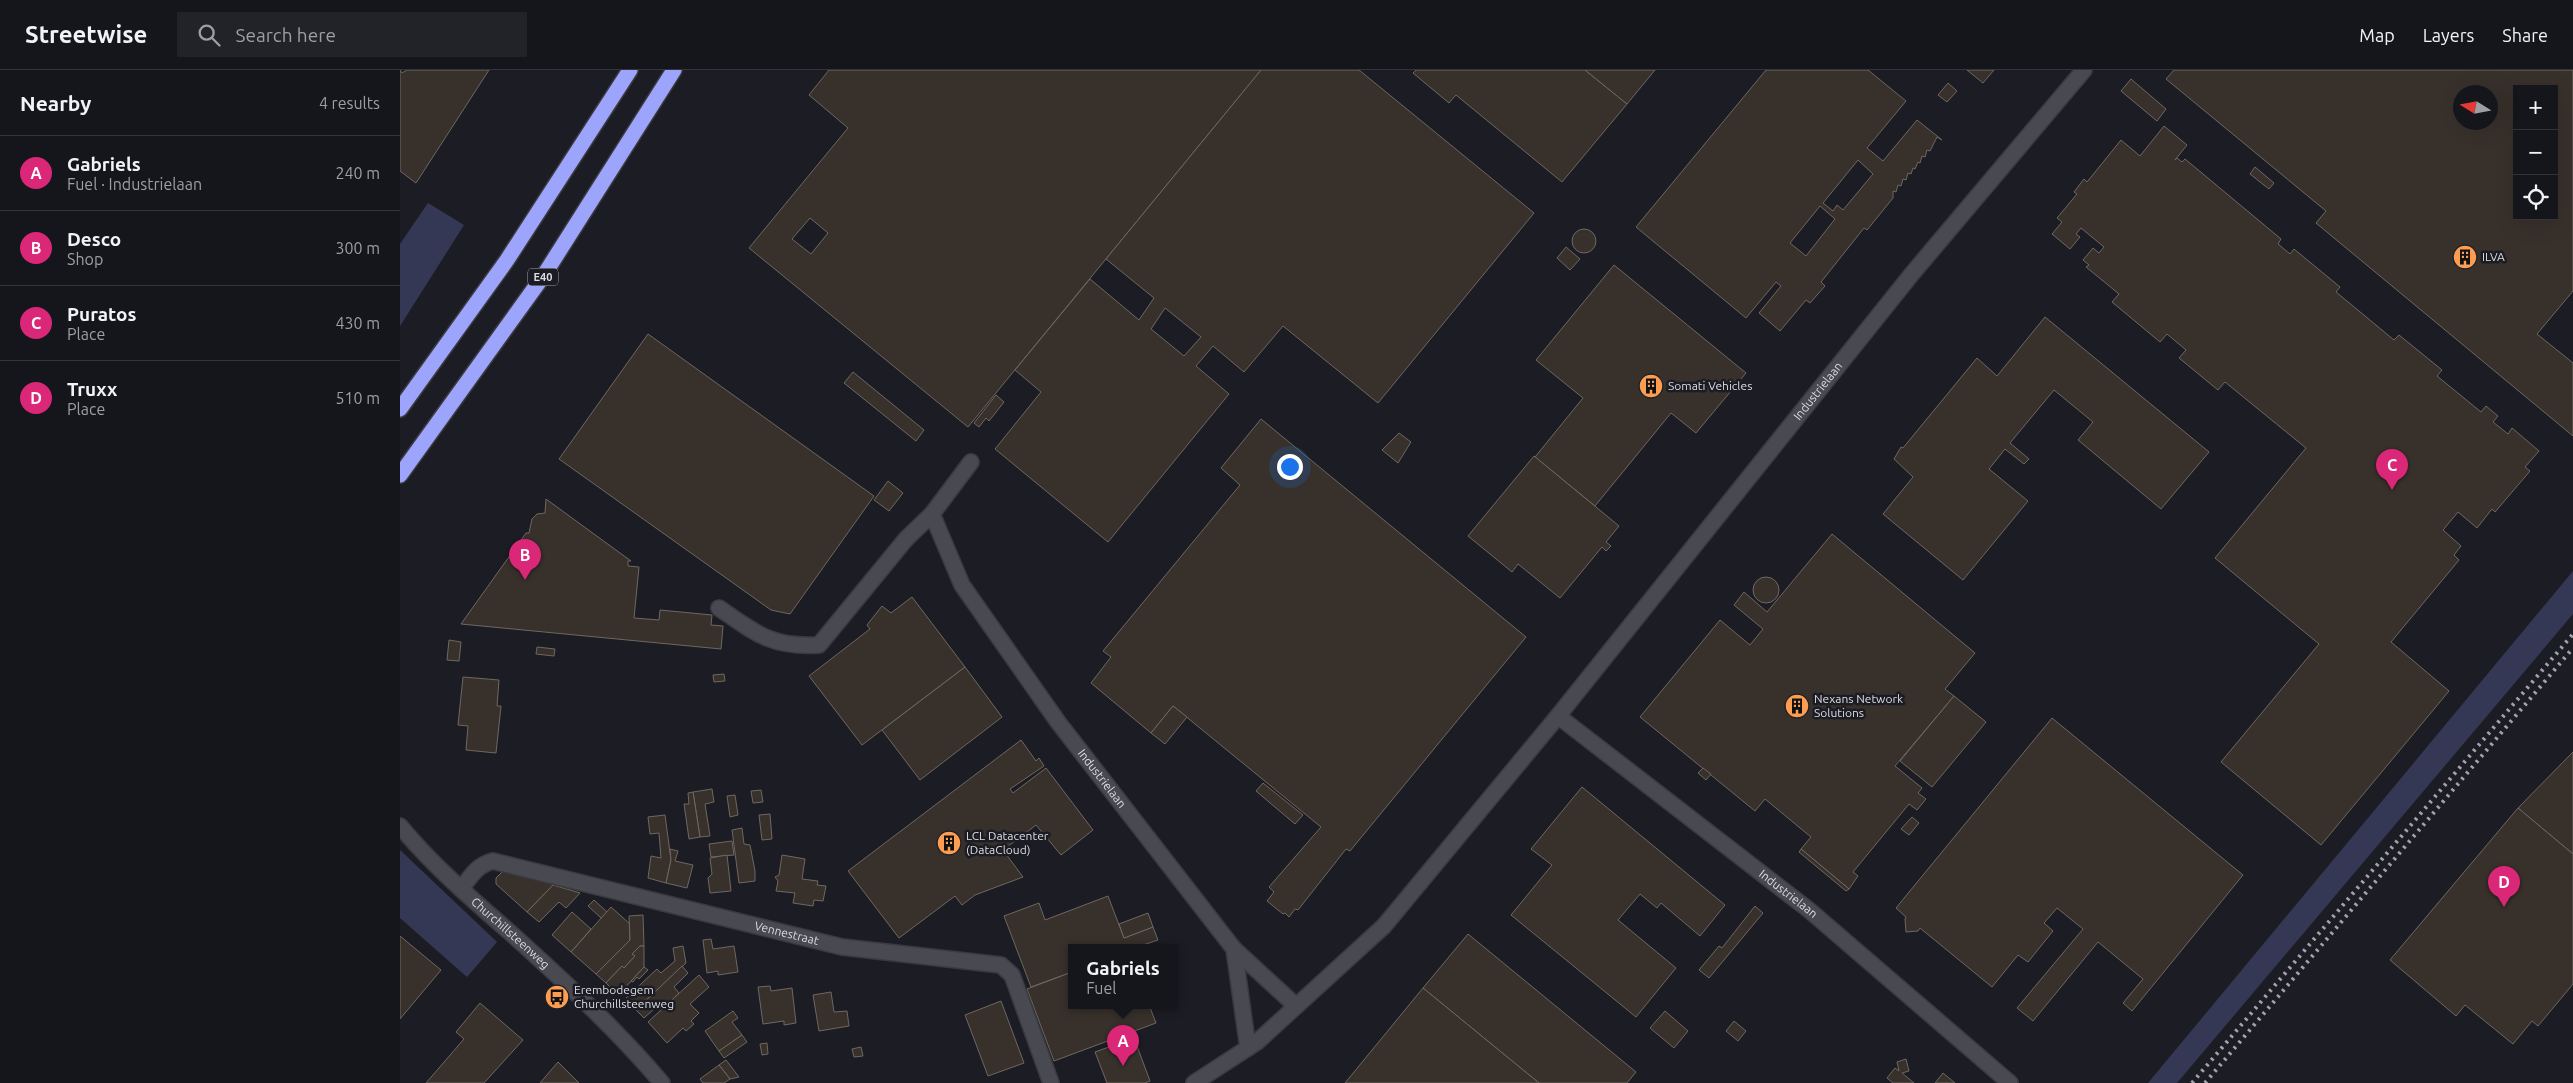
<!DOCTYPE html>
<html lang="en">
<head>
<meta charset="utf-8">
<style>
  body { margin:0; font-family:Ubuntu,sans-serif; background:#222328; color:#f1f3f6 }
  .controls { position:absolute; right:15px; top:15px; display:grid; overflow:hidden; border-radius:0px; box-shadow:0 5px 20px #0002 }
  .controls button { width:45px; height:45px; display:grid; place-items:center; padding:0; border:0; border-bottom:1px solid #34353a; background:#15161b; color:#f1f3f6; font:25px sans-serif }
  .compass { position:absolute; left:2053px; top:15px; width:45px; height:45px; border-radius:50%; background:#15161b; box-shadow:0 5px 20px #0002; rotate:281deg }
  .you { position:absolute; left:889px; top:396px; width:18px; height:18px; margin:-12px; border:4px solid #fff; border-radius:50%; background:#1a73e8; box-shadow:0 0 0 8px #1a73e833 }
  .badge { display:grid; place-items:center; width:32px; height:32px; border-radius:50%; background:#db2777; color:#fff; font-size:16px; font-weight:700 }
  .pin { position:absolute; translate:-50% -41px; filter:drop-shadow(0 1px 2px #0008) }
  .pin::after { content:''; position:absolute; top:26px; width:18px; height:15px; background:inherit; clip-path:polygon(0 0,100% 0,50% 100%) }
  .popup { position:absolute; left:668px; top:874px; width:110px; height:65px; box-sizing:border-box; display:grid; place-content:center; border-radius:0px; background:#15161b; filter:drop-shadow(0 1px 4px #0005); font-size:16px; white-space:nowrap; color:#9d9fa3 }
  .popup b { font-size:19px; color:#f1f3f6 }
  .popup::after { content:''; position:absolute; left:50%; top:100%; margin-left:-10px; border:10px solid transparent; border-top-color:#15161b }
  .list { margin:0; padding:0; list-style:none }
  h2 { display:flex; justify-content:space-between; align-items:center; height:65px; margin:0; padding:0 20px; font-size:21px }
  h2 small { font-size:16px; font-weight:400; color:#9d9fa3 }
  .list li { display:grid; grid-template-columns:32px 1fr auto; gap:15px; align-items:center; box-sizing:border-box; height:75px; padding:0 20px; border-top:1px solid #34353a }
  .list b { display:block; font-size:19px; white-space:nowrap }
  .list p { margin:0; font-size:16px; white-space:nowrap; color:#9d9fa3 }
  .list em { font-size:16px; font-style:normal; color:#9d9fa3 }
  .icon { flex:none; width:28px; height:28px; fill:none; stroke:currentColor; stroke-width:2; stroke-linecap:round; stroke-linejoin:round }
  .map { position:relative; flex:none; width:2173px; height:1013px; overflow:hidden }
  header { display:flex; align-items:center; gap:30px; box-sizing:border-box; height:70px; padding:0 25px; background:#15161b; border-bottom:1px solid #34353a }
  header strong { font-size:24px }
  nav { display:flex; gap:28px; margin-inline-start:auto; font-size:18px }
  .search { width:350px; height:45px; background:#222328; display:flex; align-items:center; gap:12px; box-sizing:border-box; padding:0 18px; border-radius:0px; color:#9d9fa3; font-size:19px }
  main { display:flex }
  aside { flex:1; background:#15161b }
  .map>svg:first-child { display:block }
  .green { fill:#353854 }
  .building { fill:#38302b; stroke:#6f6761; fill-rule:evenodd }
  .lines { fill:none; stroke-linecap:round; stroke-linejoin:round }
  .street-casing { stroke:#3a3a40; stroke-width:18 }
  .secondary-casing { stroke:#3a3a40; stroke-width:18 }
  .highway-casing { stroke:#3a3a40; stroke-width:18 }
  .street { stroke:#484951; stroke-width:15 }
  .secondary { stroke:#484951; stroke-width:15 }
  .highway { stroke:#9da4fb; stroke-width:15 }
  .rail { stroke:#a3a3a9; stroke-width:4; stroke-dasharray:2.5 5; stroke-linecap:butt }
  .labels { text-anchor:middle; stroke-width:5; stroke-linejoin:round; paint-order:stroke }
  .shield { fill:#1c1d24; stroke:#a3a3a9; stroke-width:1 }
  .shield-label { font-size:11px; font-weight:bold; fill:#dddde2 }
  .poi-label { font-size:12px; fill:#dddde2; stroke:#1c1d24; text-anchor:start }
  .street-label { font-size:12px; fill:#dddde2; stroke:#1c1d24 }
</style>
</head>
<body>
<header>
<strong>Streetwise</strong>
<div class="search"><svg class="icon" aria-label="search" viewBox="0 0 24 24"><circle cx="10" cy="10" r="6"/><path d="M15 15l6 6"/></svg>Search here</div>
<nav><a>Map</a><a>Layers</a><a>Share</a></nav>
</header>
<main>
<aside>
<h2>Nearby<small>4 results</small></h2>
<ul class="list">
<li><span class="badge">A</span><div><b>Gabriels</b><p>Fuel · Industrielaan</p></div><em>240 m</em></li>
<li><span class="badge">B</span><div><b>Desco</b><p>Shop</p></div><em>300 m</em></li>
<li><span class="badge">C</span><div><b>Puratos</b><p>Place</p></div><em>430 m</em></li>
<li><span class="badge">D</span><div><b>Truxx</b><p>Place</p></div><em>510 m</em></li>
</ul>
</aside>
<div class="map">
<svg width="2173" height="1013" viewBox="0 0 2173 1013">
  <rect width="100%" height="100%" fill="#1c1d24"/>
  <g class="green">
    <polygon points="28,133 64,155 0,256 0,174"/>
    <polygon points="2173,501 2173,544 1777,1013 1748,1013"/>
    <polygon points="0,780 97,872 67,907 0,848"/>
  </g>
  <g class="building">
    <polygon points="0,0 2,3 7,0 89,0 16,113 0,101"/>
    <path d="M429 0H861L568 357 349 178 448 58 409 25ZM410 148 428 163 411 184 392 169Z"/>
    <path d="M861 0H959L1134 143 978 333 883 256 844 302 813 276 796 296 829 324 708 472 595 379 641 322 615 300 690 209 739 250 754 228 706 189ZM765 238 801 267 784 286 751 259Z"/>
    <polygon points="1016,0 1185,0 1227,34 1162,112 1056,25 1049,33 1013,3"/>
    <polygon points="1185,0 1255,0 1227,34"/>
    <path d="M1366 0H1468L1506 31 1467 78 1483 91 1517 50 1542 70 1537 67 1530 81 1527 80 1525 87 1522 86 1520 93 1518 92 1515 99 1513 98 1511 104 1508 103 1506 110 1503 109 1501 116 1498 115 1496 122 1493 121V128L1467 160 1464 158 1421 212 1425 216 1410 233 1406 230 1380 261 1359 243 1381 216 1376 212 1346 248 1236 157ZM1458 90 1473 104 1443 140 1437 135 1433 141 1423 133ZM1420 136 1435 149 1406 186 1390 173Z"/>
    <polygon points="1567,0 1594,0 1583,13"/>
    <path d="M1774 0H2173V221L2137 264 2173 293V366L1916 153 1926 141 1766 9ZM2117 19H2154V146H2117ZM2060 22H2090V52H2060Z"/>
    <polygon points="1731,9 1766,39 1757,51 1721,21"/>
    <polygon points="1548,13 1557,21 1547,32 1538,25"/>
    <polygon points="1764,56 1787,75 1775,90 1777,88 1782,92 1785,89 1881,169 1878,174 1890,184 1894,179 1940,217 1936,222 1994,270 1999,265 2042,300 2037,306 2081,342 2086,336 2098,346 2093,352 2108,364 2112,358 2139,381 2125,397 2130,401 2095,442 2092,439 2077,458 2058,442 2043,460 2061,476 2054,485 2059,490 1991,572 2049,621 1921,775 1821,692 1919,574 1815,488 1906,378 1825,312 1818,320 1779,288 1786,280 1767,264 1760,272 1712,232 1719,224 1686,197 1689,195 1683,190 1693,178 1699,183 1704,177 1681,158 1676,164 1680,167 1670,179 1652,164 1662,152 1657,148 1677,124 1674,122 1684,109 1687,112 1721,70 1740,86"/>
    <polygon points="1855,97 1874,113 1869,119 1850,104"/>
    <circle cx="1184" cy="171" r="12"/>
    <polygon points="1166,177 1180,189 1170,200 1157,188"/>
    <polygon points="1214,195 1346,303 1296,363 1271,343 1195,436 1135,387 1183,328 1136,290"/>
    <polygon points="1645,247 1809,382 1761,439 1678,370 1693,352 1654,320 1610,373 1629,389 1624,394 1605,379 1589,399 1628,431 1563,510 1483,444 1513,407 1494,389 1501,377 1503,378 1577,288 1597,306"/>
    <polygon points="248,264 474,426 390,544 371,540 159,389"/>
    <polygon points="453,302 524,360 516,371 444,313"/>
    <polygon points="596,325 604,332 589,351 586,348 579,357 574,353"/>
    <polygon points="861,349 1126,567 950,781 946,779 898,840 895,839 889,847 885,843 883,844 867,831 874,822 869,817 921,757 773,636 751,663 691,613 711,587 703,581 840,415 821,398"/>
    <polygon points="999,363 1011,372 998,393 982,380"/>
    <polygon points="1134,386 1219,456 1206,472 1211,476 1206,481 1202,477 1160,528 1118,494 1112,502 1068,466"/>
    <polygon points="488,411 503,423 489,441 474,430"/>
    <polygon points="146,429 231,491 228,491 228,496 239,497 234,548 259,550 260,540 312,545 311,555 323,556 321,579 61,554 126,463 129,463 132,449 137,444 145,443"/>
    <polygon points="1432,464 1575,583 1545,619 1554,626 1495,696 1522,718 1518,723 1526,729 1517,740 1509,734 1453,802 1458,806 1449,819 1401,779 1411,767 1365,729 1355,741 1240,647 1320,550 1350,575 1363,559 1334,535 1344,522 1367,542"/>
    <circle cx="1366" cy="520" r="13"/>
    <polygon points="512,527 565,597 462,675 409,606 470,559 467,555 482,536 491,543"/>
    <polygon points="49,570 61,572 59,591 47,590"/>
    <polygon points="137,577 155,579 154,586 136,584"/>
    <polygon points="565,597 602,647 520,710 482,660"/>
    <polygon points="324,604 325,611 314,612 313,605"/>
    <polygon points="63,607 99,610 97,636 101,636 96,683 66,680 68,656 58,655"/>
    <polygon points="1554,626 1586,652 1532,717 1500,691"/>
    <polygon points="773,636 787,647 765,674 751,663"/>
    <polygon points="1652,648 1843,805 1732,941 1723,933 1743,909 1698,872 1633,951 1617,938 1683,859 1657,838 1644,853 1653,861 1628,892 1618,885 1592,917 1520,858 1518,861 1506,862 1505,849 1506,847 1496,838"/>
    <polygon points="621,670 636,691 639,688 644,696 610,719 613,723 646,698 693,760 661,785 636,755 603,780 623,807 575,825 562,835 555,826 499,868 448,801"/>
    <polygon points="2173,682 2173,784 2118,738"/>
    <polygon points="1303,698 1311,704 1306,710 1298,703"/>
    <polygon points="863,713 903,745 895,754 856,721"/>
    <polygon points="1182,717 1325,835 1300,866 1261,833 1257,838 1240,824 1218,850 1276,898 1236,947 1111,845 1152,795 1131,779"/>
    <polygon points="312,719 314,732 305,734 310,766 300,767 293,722"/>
    <polygon points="361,720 363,732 353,733 351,721"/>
    <polygon points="293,722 300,767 289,769 284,734 289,734 288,723"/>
    <polygon points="335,725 338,745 330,747 327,726"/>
    <polygon points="2118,738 2173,784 2173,914 2138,956 2132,951 2113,974 2065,935 2056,946 1990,890"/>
    <polygon points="370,744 372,769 362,770 359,745"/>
    <polygon points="265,745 271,790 266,813 248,808 251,786 261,788 259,763 250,764 248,747"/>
    <polygon points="1512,747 1519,753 1509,765 1501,759"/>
    <polygon points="342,758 344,774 350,775 355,801 355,811 339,813 332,760"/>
    <polygon points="332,771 334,785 311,787 309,774"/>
    <polygon points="270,779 278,781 275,791 293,795 287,818 266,813 271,790"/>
    <polygon points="1401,779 1449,819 1446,821 1399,782"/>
    <polygon points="327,785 331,821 310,823 308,808 312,804 310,788"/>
    <polygon points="382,785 405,789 402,809 418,811 417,815 426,816 423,831 414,830 413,836 393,833 395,823 376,821 378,811 375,807 379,805"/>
    <polygon points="103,801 153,814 153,815 127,842 96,814 96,808"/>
    <polygon points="153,815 180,823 166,838 159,832 139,852 127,842"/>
    <polygon points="708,826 724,868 753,857 758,870 737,877 672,877 672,902 631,917 604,846 639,833 645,850"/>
    <polygon points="194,830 207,842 201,848 188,836"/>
    <polygon points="1355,836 1363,843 1309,908 1299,900 1319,876 1322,878"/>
    <polygon points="211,837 230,854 230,870 196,904 171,882"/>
    <polygon points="172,842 191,859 171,882 152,865"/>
    <polygon points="748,843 753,857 724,868 719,854"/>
    <polygon points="243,845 244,876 240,876 232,884 235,886 224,898 222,896 206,913 196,904 230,870 229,846"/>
    <polygon points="1068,864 1236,1002 1227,1013 1139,1013 1023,918"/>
    <polygon points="0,866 41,900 0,949"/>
    <polygon points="311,869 313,879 334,876 338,902 318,905 318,901 307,903 303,870"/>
    <polygon points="240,876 244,876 244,897 223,920 219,916 214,921 206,913 222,896 224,898 235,886 232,884"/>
    <polygon points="283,876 286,893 236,940 226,928 257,899 261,903 275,891 273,878"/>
    <polygon points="282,896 288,903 274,917 279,923 265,937 261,933 244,948 236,940"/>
    <polygon points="244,897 248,900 239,909 237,907 233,912 231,911"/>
    <polygon points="672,902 672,935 749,935 756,953 654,991 627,919"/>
    <polygon points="299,905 309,917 290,934 299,943 291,951 294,954 286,961 283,958 267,973 248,952"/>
    <polygon points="370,916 371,921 392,918 396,953 384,955 384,951 363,954 358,917"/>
    <polygon points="1023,918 1139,1013 945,1013"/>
    <polygon points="431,922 434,942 447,941 449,956 419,961 413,925"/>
    <polygon points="601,931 624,993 588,1006 565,945"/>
    <polygon points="80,933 123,970 84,1013 26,1013 64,969 56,962"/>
    <polygon points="333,941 338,948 332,952 342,965 319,981 305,961"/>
    <polygon points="1265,941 1288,961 1274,978 1250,958"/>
    <polygon points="1334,951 1346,961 1338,971 1326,961"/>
    <polygon points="342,965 347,972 324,988 319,981"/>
    <polygon points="734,968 750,1011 745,1013 707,1013 695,982"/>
    <polygon points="367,973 368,984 362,985 360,974"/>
    <polygon points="461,977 463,986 454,987 452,979"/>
    <polygon points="1506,989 1509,1001 1502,1003 1514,1013 1493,1013 1487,1008 1495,998 1499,1001 1497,992"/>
    <polygon points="326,990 339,1007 330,1009 319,995"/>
    <polygon points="158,992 179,1013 140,1013"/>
    <polygon points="319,995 330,1009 324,1013 303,1013 300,1009"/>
    <polygon points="1543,1003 1555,1013 1535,1013"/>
  </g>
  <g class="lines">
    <g class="street-casing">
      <g id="street">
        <path id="s1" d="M532 444 562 515 658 652 834 879 848 978"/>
        <path d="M319 538C355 563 372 578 419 575L506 469 532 444 571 392"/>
        <path id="s2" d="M1158 646 1409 840 1610 1013"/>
        <path id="s3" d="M61 819C71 806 77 795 93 791L442 877 601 895 612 905 651 1013"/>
        <polyline points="834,879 896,936"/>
      </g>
    </g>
    <g class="secondary-casing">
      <g id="secondary">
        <path id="s4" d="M0 756C34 797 74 831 114 866 166 913 217 960 262 1013"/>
        <path id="s5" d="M794 1013 857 972 984 856 1158 646 1511 205 1684 0"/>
      </g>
    </g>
    <g class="highway-casing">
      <g id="highway">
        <polyline points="0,339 107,190 230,0"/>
        <polyline points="0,405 144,205 274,0"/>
      </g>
    </g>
    <use href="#street" class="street"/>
    <use href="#secondary" class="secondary"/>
    <use href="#highway" class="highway"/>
    <g class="rail">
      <polyline points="1792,1013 2173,564"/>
      <polyline points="1805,1013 2173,578"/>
    </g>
  </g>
  <defs>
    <g id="building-disc" transform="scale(1.25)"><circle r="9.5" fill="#fc9d52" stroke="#1c1d24"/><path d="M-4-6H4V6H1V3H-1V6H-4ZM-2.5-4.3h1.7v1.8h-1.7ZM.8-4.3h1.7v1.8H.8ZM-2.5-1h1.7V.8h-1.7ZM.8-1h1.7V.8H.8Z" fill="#111"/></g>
    <g id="bus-disc" transform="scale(1.25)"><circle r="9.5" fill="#fc9d52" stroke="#1c1d24"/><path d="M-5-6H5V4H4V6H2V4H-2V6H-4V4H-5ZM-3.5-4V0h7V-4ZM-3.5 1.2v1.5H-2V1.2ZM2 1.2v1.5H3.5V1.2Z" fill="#111"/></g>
  </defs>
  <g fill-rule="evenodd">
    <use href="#building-disc" x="2065" y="187"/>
    <use href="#building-disc" x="1251" y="316"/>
    <use href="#building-disc" x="1397" y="636"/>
    <use href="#building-disc" x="549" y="773"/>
    <use href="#bus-disc" x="157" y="927"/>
  </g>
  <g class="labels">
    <rect class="shield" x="128" y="198.5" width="30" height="17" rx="4"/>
    <g class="shield-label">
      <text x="143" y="211">E40</text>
    </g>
    <g class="poi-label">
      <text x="2082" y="191">ILVA</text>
      <text x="1268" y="320">Somati Vehicles</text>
      <text x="1414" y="633">Nexans Network<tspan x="1414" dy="14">Solutions</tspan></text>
      <text x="566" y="770">LCL Datacenter<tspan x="566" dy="14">(DataCloud)</tspan></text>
      <text x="174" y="924">Erembodegem<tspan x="174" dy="14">Churchillsteenweg</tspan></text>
    </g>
    <g class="street-label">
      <text dy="4" stroke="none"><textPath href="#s5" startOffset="936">Industrielaan</textPath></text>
      <text dy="4" stroke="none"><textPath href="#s1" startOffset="316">Industrielaan</textPath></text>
      <text dy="4" stroke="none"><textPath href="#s2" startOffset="291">Industrielaan</textPath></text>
      <text dy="4" stroke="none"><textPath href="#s4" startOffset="154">Churchillsteenweg</textPath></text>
      <text dy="4" stroke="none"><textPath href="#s3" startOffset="346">Vennestraat</textPath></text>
    </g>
  </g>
</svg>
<div class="controls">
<button>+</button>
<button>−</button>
<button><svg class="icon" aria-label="locate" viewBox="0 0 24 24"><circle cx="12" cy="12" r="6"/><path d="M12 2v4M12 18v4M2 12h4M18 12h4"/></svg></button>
</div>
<svg class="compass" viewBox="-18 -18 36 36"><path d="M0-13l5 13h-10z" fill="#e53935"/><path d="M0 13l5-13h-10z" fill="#9d9fa3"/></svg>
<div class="you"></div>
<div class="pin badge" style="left:723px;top:996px">A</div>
<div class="popup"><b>Gabriels</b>Fuel</div>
<div class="pin badge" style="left:125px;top:510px">B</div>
<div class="pin badge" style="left:1992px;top:420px">C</div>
<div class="pin badge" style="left:2104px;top:837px">D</div>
</div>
</main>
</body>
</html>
